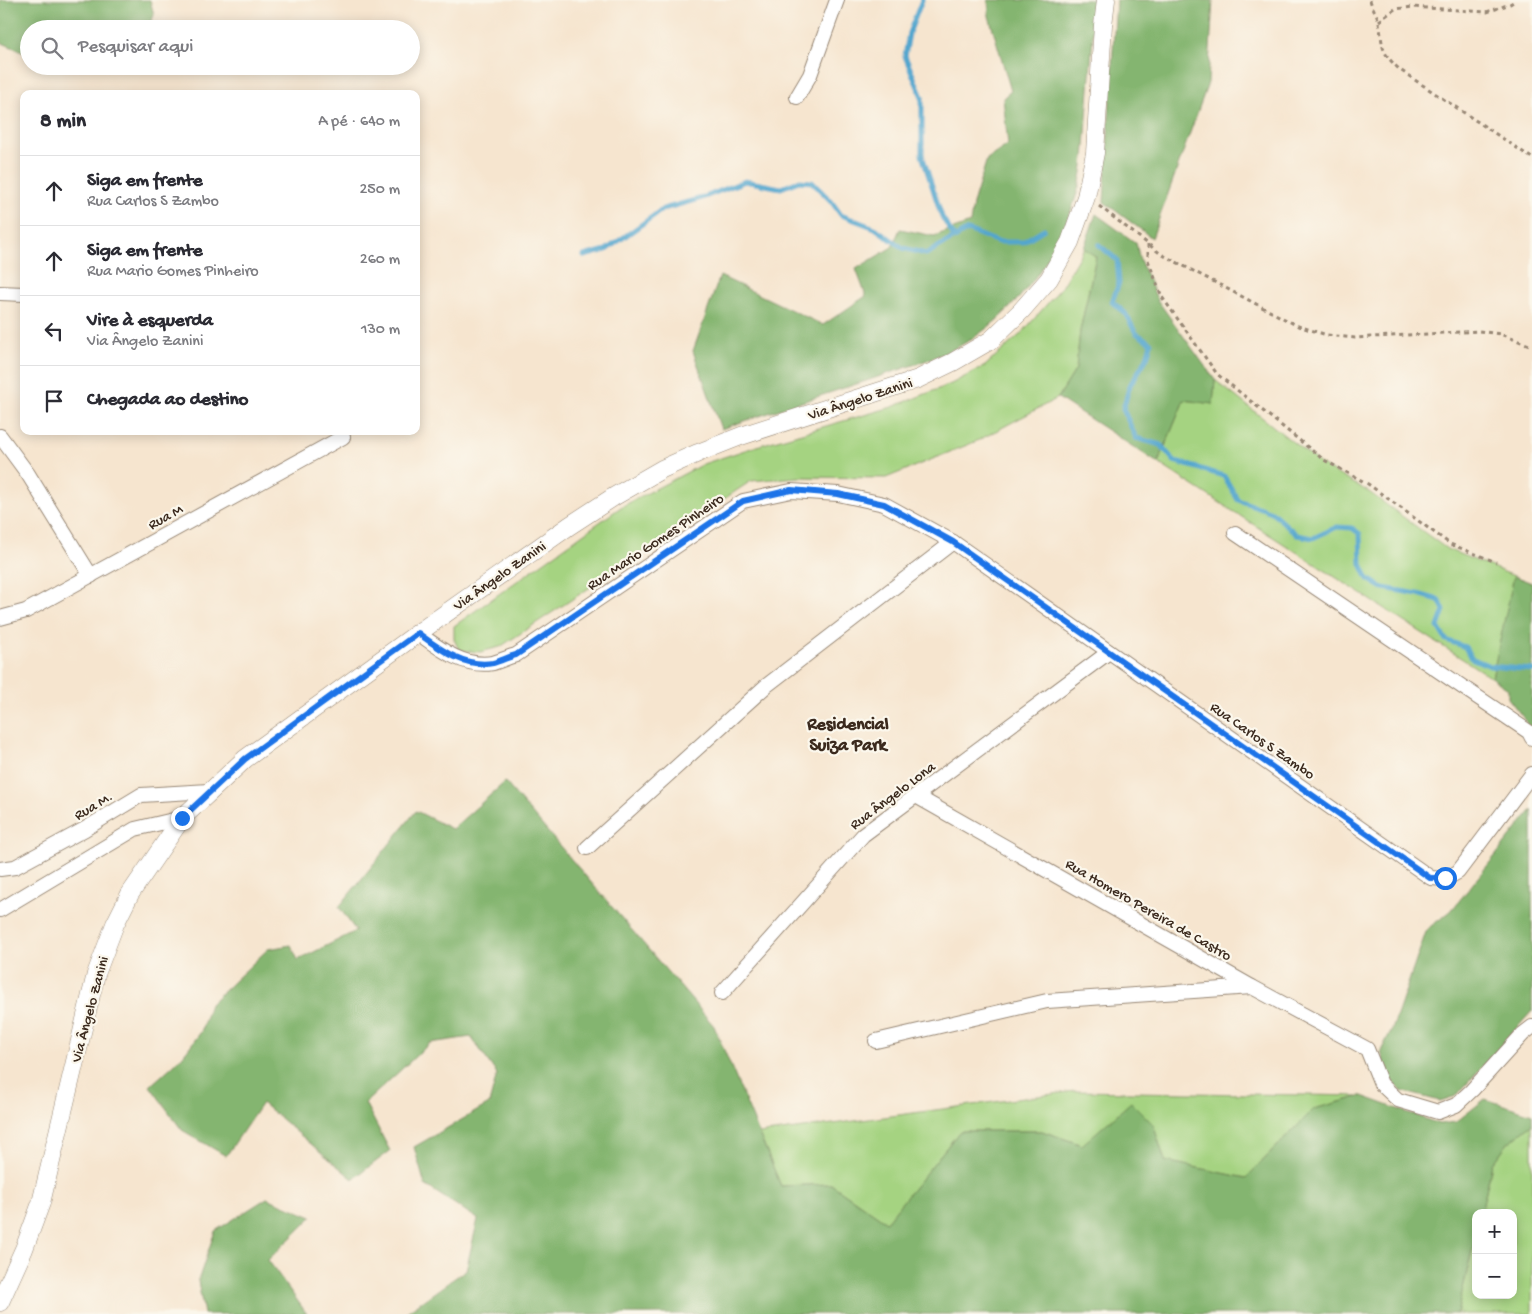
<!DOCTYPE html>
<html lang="pt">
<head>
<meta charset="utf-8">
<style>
  body { margin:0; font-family:"Gochi Hand",sans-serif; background:#f7f7f7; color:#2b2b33 }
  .controls { position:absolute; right:15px; bottom:15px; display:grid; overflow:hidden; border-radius:10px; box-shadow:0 2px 12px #0003 }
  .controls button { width:45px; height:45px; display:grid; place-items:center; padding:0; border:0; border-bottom:1px solid #e1e1e2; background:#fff; color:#2b2b33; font:25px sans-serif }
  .stop { position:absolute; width:15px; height:15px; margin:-11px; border:4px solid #1a73e8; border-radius:50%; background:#fff }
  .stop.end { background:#1a73e8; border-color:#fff; box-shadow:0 1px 5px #0008 }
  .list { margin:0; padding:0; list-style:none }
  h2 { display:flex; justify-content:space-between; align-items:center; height:65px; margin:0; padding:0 20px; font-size:21px }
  h2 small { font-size:16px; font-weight:400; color:#7c7c81 }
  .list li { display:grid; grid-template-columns:32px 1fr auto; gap:15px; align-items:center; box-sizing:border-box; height:70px; padding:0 20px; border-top:1px solid #e1e1e2 }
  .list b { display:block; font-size:19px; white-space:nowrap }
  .list p { margin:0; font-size:16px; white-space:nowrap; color:#7c7c81 }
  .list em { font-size:16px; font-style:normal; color:#7c7c81 }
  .icon { flex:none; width:28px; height:28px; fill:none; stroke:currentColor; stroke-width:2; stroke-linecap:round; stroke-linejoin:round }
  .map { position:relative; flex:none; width:1532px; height:1314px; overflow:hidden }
  .search { position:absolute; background:#fff; box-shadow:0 2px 12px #0003; left:20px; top:20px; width:400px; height:55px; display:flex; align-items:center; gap:12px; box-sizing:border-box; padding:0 18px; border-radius:28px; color:#7c7c81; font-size:19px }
  .panel { position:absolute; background:#fff; box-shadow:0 2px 12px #0003; left:20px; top:90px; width:400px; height:345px; border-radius:10px }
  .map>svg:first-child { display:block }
  .green { fill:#a5d381; stroke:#707e50 }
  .forest { fill:#84b56f; stroke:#607046 }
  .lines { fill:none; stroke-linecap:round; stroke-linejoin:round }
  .stream { stroke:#53a6ce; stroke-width:5 }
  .minor-casing { stroke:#988876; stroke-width:16 }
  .tertiary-casing { stroke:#988876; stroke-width:19 }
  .path { stroke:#988876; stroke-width:3; stroke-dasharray:4 4; stroke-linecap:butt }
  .minor { stroke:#fff; stroke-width:14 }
  .tertiary { stroke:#fff; stroke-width:18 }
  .route { stroke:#1a73e8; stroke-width:6 }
  .labels { text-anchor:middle; stroke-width:4.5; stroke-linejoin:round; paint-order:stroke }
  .street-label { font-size:15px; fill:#3b2a1e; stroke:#fbf7ec }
  .quarter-label { font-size:18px; font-weight:bold; fill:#3b2a1e; stroke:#fbf7ec }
</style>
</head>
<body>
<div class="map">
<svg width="1532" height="1314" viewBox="0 0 1532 1314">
  <rect width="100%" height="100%" fill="#fbf7ec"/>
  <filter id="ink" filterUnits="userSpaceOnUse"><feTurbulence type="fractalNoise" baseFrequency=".02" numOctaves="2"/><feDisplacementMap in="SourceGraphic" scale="10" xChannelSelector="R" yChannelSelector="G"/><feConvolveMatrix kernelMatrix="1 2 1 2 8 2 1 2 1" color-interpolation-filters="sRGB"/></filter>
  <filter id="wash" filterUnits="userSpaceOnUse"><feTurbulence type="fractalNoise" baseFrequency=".0096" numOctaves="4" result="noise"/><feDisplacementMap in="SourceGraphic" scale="20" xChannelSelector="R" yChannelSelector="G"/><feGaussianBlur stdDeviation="1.12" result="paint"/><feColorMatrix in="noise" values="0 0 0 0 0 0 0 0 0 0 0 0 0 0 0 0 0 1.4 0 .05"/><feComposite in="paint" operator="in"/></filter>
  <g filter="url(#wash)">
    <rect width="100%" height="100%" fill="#f6e5cf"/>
    <g class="green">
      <polygon points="1084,248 1096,256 1080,331 1076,369 1058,398 977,441 886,478 798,477 751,481 500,647 480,652 459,650 454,639 454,626 621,507 703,464 760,445 892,407 951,384 985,366 1022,333 1060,289"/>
      <polygon points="1215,380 1323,466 1369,492 1447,549 1514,576 1492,678 1158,463 1184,400 1213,404"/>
      <polygon points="1075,1091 1362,1096 1314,1109 1246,1178 1165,1161 1153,1124 1082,1145 1042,1131 960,1131 886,1222 831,1184 781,1186 759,1134"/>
      <polygon points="1532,1124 1532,1314 1457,1314 1476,1234 1476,1295 1513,1295 1513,1213 1481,1213 1492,1164 1508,1143"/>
    </g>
    <g class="forest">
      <polygon points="0,0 150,0 154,15 148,29 29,29 29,54 0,42"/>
      <path d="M988 0H1098L1094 20C1092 52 1089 85 1087 118 1085 143 1085 168 1077 193 1060 250 1021 308 970 340 943 357 903 368 872 379 822 395 771 412 721 429L693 351 720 276 823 325 866 296 856 269 892 247 900 229 934 236 970 223 973 204 987 159 1008 145 1003 98 1011 91 989 16Z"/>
      <polygon points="1116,0 1213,0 1208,83 1152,238 1104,202"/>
      <polygon points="1096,214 1136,243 1140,260 1158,301 1215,380 1213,404 1184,400 1158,463 1058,398 1076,369 1080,331 1096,257 1084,248"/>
      <polygon points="1514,576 1532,583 1532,738 1525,720 1508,698 1508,689 1492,678"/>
      <polygon points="505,782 714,1026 781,1186 831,1184 886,1222 960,1131 1042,1131 1082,1145 1131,1102 1153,1124 1165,1161 1246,1178 1314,1109 1362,1096 1439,1124 1456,1122 1485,1099 1532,1114 1532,1124 1508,1143 1492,1164 1481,1213 1476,1213 1476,1234 1457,1314 404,1314 466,1270 478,1219 425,1185 414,1147 489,1104 497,1074 471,1037 430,1043 365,1103 390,1151 353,1179 262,1103 226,1156 182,1130 150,1086 181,1058 201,1032 210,1004 268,949 291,945 298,960 356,931 339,907 416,811 452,829"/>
      <polygon points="1532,810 1532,1011 1456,1096 1440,1101 1401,1091 1387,1077 1381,1051 1393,1027 1427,929 1451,911"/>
      <polygon points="267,1198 312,1217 268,1260 307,1314 204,1314 198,1281 215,1231"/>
    </g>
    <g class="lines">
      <g class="stream">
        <polyline points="922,0 909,33 905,56 922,97 922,155 942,217 955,238"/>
        <polyline points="1099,245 1117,260 1119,283 1112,302 1125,313 1136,333 1151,343 1147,358 1130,385 1123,409 1136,438 1161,445 1174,461 1224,476 1238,500 1272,512 1297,535 1313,538 1337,527 1352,528 1360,534 1361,564 1368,579 1383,588 1418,594 1439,600 1444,610 1438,627 1446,640 1465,647 1471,658 1490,666 1532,670"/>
        <polyline points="584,256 606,250 663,209 702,198 745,181 781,188 799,181 812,182 831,201 841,215 875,228 903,248 926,254 968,230 998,242 1023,242 1044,229"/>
      </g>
    </g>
  </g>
  <g filter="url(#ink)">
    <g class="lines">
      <g class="minor-casing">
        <g id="minor">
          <polyline points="797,97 810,75 837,0"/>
          <polyline points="0,293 24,294"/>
          <polyline points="0,436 28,474 91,576"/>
          <polyline points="1235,533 1529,732 1532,738"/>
          <polyline points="0,618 26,611 343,437"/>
          <path d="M418 633C440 649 464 668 493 663 500 661 508 657 516 655L743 501 791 491 838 494 884 504 953 542 1431 878 1445 879 1458 872 1532 774"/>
          <polyline points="916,796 1252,987 1367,1049 1381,1084 1398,1100 1438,1112 1456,1105 1472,1090 1523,1034 1532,1027"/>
          <polyline points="587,848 766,686 953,542"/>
          <polyline points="0,869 15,867 85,829 141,795 209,791"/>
          <polyline points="0,910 135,829 182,818"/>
          <polyline points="722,993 863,835 1109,652"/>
          <polyline points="876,1041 1047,1001 1252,987"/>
        </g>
      </g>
      <g class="tertiary-casing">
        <polyline id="tertiary" points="0,1302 24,1249 41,1203 96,974 115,924 130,894 182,818 245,759 418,633 569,526 615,496 662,469 698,453 741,436 918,379 953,362 991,340 1021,311 1049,279 1070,242 1086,197 1095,153 1103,25 1106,0"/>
      </g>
      <g class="path">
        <path d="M1370 0C1372 8 1378 15 1379 23 1384 49 1379 50 1400 70L1532 158"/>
        <polyline points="1379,21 1395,9 1413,7 1487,12 1510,4 1516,0"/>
        <polyline points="1099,206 1161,254 1298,326 1327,335 1355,338 1479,331 1500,334 1532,346"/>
        <polyline points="1148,244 1148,260 1162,297 1217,374 1324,460 1368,484 1450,544 1496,562"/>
      </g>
      <use href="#minor" class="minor"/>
      <use href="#tertiary" class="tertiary"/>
    </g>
  </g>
  <g class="lines" filter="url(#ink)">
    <path class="route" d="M182 818 245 759 418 633C440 649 464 668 493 663 501 661 508 657 516 655L743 501 791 490 838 494 884 504 953 542 1430 878H1445"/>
  </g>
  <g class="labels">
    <g class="street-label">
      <text transform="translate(860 398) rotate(-18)" y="5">Via Ângelo Zanini</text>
      <text transform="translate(165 516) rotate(-29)" y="5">Rua M</text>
      <text transform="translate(655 541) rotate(-34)" y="5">Rua Mario Gomes Pinheiro</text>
      <text transform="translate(499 575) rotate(-35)" y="5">Via Ângelo Zanini</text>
      <text transform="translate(1263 740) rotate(35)" y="5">Rua Carlos S Zambo</text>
      <text transform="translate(892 795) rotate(-37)" y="5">Rua Ângelo Lona</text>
      <text transform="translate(93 805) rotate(-31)" y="5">Rua M.</text>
      <text transform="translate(1149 909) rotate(30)" y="5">Rua Homero Pereira de Castro</text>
      <text transform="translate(89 1009) rotate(-75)" y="5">Via Ângelo Zanini</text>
    </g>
    <g class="quarter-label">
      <text x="848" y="729">Residencial<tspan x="848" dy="21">Suiza Park</tspan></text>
    </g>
  </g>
</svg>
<div class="controls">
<button>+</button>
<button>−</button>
</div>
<div class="stop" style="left:1445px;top:878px"></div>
<div class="stop end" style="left:182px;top:818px"></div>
<div class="search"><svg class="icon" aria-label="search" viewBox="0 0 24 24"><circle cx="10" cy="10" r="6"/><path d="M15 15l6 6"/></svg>Pesquisar aqui</div>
<section class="panel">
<h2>8 min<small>A pé · 640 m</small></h2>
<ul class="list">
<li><svg class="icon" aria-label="ahead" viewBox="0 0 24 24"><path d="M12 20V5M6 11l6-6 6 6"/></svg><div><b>Siga em frente</b><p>Rua Carlos S Zambo</p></div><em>250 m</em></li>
<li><svg class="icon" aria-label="ahead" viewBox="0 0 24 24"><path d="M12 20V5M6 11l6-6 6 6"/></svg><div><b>Siga em frente</b><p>Rua Mario Gomes Pinheiro</p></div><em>260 m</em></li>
<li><svg class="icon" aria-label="left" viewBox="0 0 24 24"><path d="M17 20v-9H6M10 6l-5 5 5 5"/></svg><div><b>Vire à esquerda</b><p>Via Ângelo Zanini</p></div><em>130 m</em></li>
<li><svg class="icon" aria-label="arrive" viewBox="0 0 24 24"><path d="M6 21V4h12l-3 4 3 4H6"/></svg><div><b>Chegada ao destino</b></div></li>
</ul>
</section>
</div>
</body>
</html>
